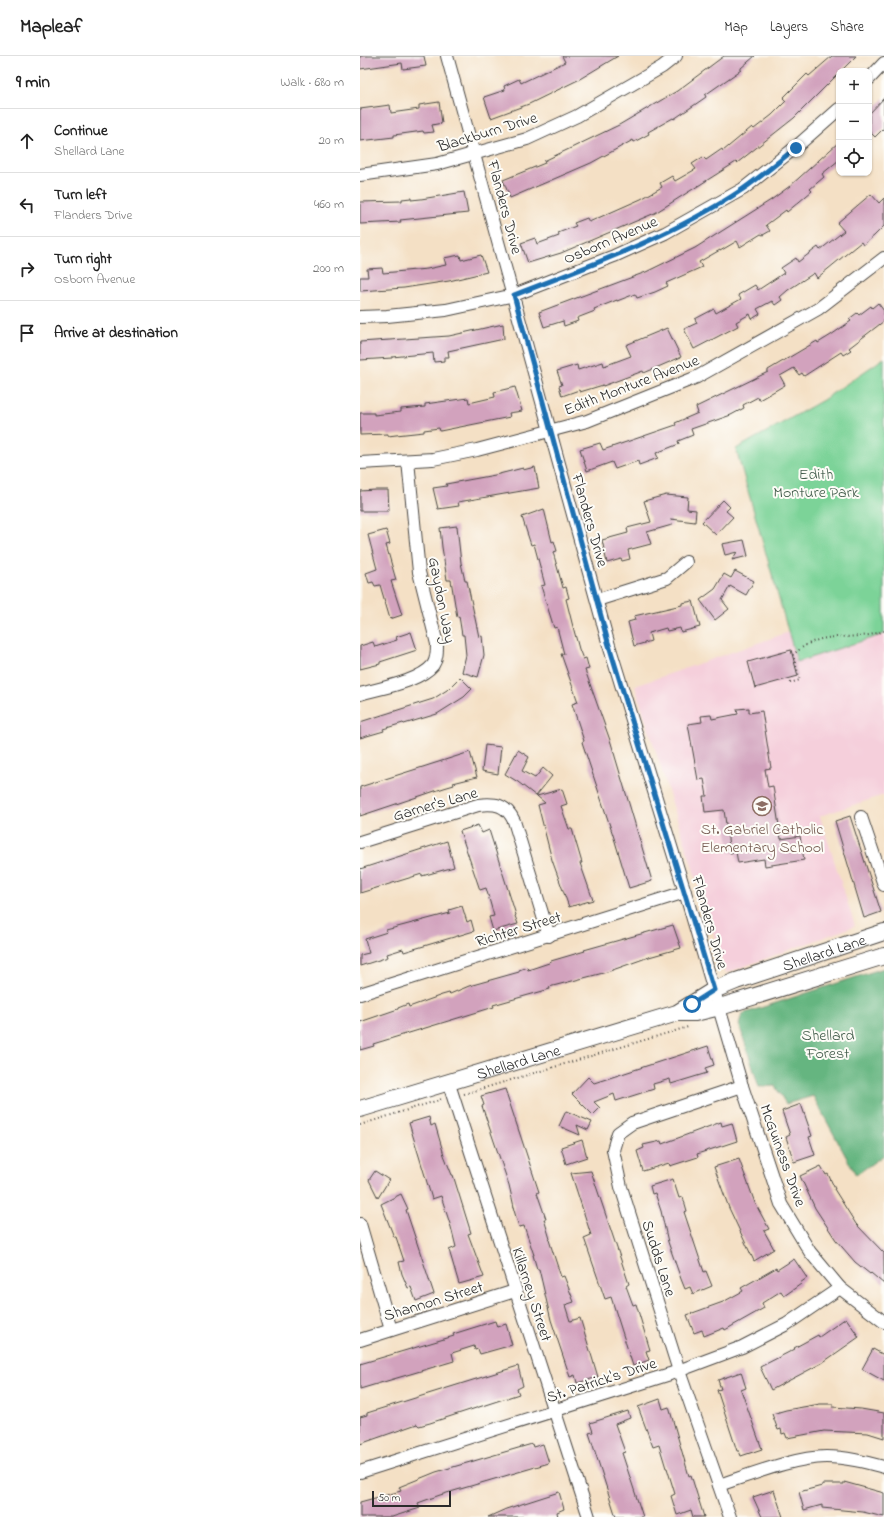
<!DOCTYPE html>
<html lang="en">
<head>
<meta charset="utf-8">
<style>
  body { margin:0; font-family:"Indie Flower",sans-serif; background:#f2f2f2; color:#222 }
  .controls { position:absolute; right:12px; top:12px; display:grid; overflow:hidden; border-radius:8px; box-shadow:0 1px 3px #0004 }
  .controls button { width:36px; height:36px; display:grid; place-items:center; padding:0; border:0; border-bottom:1px solid #e0e0e0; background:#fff; color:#222; font:20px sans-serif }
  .scale { position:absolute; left:12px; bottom:10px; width:79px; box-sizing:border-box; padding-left:4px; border:2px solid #2b2b2b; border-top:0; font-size:11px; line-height:14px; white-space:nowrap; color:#2b2b2b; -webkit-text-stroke:3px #fdfcf7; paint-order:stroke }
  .stop { position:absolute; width:12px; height:12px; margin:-9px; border:3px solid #1f6fb2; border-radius:50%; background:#fff }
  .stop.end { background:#1f6fb2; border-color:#fff; box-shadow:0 1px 4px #0008 }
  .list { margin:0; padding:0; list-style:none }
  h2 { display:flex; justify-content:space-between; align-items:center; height:52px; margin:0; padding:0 16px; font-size:17px }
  h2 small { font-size:13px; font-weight:400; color:#767676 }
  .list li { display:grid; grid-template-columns:26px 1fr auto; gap:12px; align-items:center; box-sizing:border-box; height:64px; padding:0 16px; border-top:1px solid #e0e0e0 }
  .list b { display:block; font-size:15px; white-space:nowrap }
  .list p { margin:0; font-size:13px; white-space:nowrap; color:#767676 }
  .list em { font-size:13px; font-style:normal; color:#767676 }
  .icon { flex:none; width:22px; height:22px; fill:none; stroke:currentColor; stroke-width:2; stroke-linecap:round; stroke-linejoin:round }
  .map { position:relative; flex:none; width:524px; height:1461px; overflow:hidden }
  header { display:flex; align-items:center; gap:24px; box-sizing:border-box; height:56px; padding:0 20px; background:#fff; border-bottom:1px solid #e0e0e0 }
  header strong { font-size:19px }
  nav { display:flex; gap:22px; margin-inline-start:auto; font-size:14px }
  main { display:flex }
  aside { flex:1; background:#fff }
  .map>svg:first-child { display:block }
  .built { fill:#f5cfdb }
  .green { fill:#7cd398; stroke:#547f62 }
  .forest { fill:#65b580; stroke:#487056 }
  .building { fill:#d2a2bd }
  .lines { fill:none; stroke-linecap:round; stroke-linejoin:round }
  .minor-casing { stroke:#494642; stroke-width:14 }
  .major-casing { stroke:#494642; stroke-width:18 }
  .path { stroke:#494642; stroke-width:2; stroke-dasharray:1 3; stroke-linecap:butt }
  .minor { stroke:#fff; stroke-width:12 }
  .major { stroke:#fff; stroke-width:16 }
  .route { stroke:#1f6fb2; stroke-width:5 }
  .labels { text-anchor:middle; stroke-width:4; stroke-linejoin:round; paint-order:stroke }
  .street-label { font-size:16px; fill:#2b2b2b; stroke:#fdfcf7 }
  .park-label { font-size:16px; fill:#435d4c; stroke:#fdfcf7 }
  .education-label { font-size:16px; fill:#785e54; stroke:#fdfcf7 }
</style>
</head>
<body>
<header>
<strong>Mapleaf</strong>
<nav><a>Map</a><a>Layers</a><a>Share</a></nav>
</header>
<main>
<aside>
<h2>9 min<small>Walk · 680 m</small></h2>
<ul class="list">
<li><svg class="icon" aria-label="ahead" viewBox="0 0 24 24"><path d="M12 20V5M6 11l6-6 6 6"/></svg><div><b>Continue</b><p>Shellard Lane</p></div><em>20 m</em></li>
<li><svg class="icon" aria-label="left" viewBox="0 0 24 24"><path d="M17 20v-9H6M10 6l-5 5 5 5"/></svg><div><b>Turn left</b><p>Flanders Drive</p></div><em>460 m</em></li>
<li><svg class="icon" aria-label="right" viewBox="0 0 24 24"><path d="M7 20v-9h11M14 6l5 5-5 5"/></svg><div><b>Turn right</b><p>Osborn Avenue</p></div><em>200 m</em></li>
<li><svg class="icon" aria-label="arrive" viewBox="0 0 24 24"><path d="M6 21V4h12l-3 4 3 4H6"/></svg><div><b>Arrive at destination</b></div></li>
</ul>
</aside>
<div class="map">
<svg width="524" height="1461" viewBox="0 0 524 1461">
  <rect width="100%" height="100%" fill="#fdfcf7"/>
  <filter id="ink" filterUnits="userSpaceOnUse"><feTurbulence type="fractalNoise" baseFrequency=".025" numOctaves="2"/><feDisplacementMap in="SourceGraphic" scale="8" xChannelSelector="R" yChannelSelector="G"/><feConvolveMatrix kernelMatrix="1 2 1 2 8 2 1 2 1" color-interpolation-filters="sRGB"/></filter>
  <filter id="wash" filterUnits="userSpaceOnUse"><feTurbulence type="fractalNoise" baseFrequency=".012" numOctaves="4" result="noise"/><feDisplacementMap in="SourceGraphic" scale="16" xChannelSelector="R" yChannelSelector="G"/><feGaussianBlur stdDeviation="0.9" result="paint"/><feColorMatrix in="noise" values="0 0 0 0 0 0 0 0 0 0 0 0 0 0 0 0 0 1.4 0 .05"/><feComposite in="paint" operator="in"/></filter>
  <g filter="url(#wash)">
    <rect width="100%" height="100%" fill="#f4e0c5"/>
    <polygon class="built" points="429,576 437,605 524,578 524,739 460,760 495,870 366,917 275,630"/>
    <polygon class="green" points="524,302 524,578 437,606 376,393 463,344"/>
    <polygon class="forest" points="524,912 524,1099 496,1119 453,1040 426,1048 415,1030 399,1031 379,968 382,958"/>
    <g id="blocks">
      <g class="building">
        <polygon points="0,0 64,0 66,10 43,13 42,7 0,13"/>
        <polygon points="202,0 258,0 218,24 169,48 131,62 124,41 145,34 144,30 159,23 161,27 205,6"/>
        <polygon points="364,0 395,0 381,12 381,14 345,39 346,41 314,63 313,62 288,76 289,78 274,86 273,84 231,107 150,142 143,124 185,107 184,105 259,69 317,35"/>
        <polygon points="472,0 496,0 434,62 377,107 376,106 295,157 201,197 168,207 161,187 175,182 177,188 199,180 198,177 216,170 214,167 227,162 229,166 281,143 302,131 300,127 312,120 315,125 336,113 332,108 343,101 346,104 362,93 363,95 392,71 394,73 412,59 426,45 423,42 447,18 449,20"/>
        <polygon points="524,42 524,72 515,81 509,75 509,58"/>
        <polygon points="79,46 82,67 72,69 74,76 64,77 63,75 34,79 34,81 0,85 0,53 30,49 31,57 59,53 59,49"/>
        <polygon points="479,86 479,104 462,118 464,121 450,133 452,135 427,156 426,154 406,169 410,175 403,179 401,178 380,191 377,185 360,195 360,194 339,206 342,211 306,227 308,230 295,236 277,242 275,238 257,245 257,244 234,253 235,255 217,262 218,265 204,270 203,265 184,271 179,256 286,216 335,192 411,144 430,130"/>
        <polygon points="104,136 108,157 40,164 41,166 0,168 0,146 42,145 42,143 51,142 51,144 61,143"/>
        <polygon points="511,138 519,147 524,142 524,170 514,180 503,189 501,186 457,222 454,217 428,234 420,241 422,244 415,249 412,245 397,253 400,258 392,263 390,258 376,266 378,270 334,293 324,273 337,267 335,263 354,253 356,257 381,243 378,239 395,229 398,234 424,217 421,212 436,202 438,206 458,191 460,194 484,175 477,167"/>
        <polygon points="100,199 101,204 121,199 127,216 89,225 44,232 0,235 0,221 8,221 7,213 22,212 23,217 67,213 86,209 84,202"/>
        <polygon points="518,247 524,255 524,265 489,292 491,294 483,299 481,296 444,320 442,317 439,319 434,312 420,320 425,329 399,344 398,341 383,349 384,352 371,359 331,373 333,379 318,385 319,388 296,397 298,402 279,409 278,405 255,413 252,406 227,415 220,393 240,387 243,394 316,369 315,367 338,357 336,351 408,316 408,314 457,285 458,287 471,279 491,265 489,263 497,257 499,259 511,250 512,252"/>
        <polygon points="143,268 144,283 88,295 89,301 84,301 84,305 74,306 73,297 32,301 32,302 0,304 0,286 89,280"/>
        <polygon points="307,272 321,301 284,317 283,315 243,330 243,329 220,336 219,334 202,340 199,330 202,329 197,315 217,309 218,314 243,306 244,310 271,300 266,289"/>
        <polygon points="155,331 162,355 149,357 150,361 80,375 79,372 64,374 64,376 36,379 28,380 28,378 0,379 0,357 14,357 14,359 41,356 41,353 65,351 65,348 108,342 109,347 135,341 134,336"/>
        <polygon points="175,411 179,432 98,446 99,450 78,453 73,432 87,430 86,428 135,419 163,412 163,414"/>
        <polygon points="16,434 28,434 29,455 0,455 0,435"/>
        <polygon points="306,439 328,441 327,453 336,454 335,466 311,463 312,469 287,476 291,488 268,494 270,503 262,505 261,503 247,507 242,484 268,477 267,472 291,466 284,445"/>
        <polygon points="363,444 370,451 366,455 373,461 356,479 342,466"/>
        <polygon points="184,453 192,486 194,485 197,495 193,496 203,532 206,531 209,542 206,543 212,567 219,593 223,603 226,602 229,613 225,614 251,687 292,825 269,832 254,782 222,686 224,685 212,648 218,646 201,598 204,598 197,571 194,572 181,530 185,529 174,488 171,489 162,461"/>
        <polygon points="97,470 101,507 105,525 107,525 119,581 122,580 124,599 118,621 102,616 106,599 104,579 102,579 99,560 97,561 91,524 87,524 82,491 80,472"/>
        <polygon points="26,474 30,488 26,489 36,524 31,525 42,559 30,563 20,529 15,530 13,526 9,527 6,517 17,513 8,479"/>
        <polygon points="384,484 388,500 372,504 377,496 365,499 362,488"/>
        <polygon points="375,515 394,525 386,539 370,530 362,544 369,553 355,564 340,544 355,533 364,518 371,522"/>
        <polygon points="333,545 340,571 321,576 320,572 307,575 306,572 289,577 291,585 274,590 268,566 275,564 274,560 322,549 322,547"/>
        <polygon points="51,576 57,594 20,606 20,608 0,613 0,590 13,586 15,591 37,584 36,581"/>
        <polygon points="431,594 438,620 395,632 388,606"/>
        <polygon points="100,621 112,633 104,641 77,658 44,668 43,667 23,673 24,675 0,682 0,666 73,643 87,634"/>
        <polygon points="389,652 389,657 402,655 411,712 405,713 408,731 413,730 421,783 440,780 444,804 405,810 404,803 378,807 376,796 370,797 364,754 345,756 343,740 347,740 344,723 338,724 328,668 342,666 341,660 351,659 352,663 378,658 377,653"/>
        <polygon points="125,689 141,691 138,718 122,715"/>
        <polygon points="158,694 169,701 162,715 175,722 183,712 192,720 176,740 158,726 145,718"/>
        <polygon points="110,696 117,721 93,727 94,729 84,732 0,760 0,731"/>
        <polygon points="202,733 207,748 201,750 209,773 212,773 222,807 220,807 233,844 209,851 192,804 178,749 185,747 177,740"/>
        <polygon points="490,760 521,856 504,862 475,765"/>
        <polygon points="118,769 122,777 129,774 156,859 155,860 158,868 133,875 129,861 134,860 126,832 120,834 100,775"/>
        <polygon points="87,785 94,811 62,820 62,818 0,837 0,813"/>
        <polygon points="102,850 107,866 111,864 114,875 44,896 43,893 27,898 28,901 0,910 0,899 9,897 5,883 27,876 26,874 90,857 89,854"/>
        <polygon points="313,869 321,892 289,901 247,916 189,931 190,933 133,949 134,951 13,988 14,990 0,994 0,966 38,953 38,952 48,948 49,951 82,939 89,937 90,938 109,930 152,918 159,916 159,914 167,911 168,914 189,907 191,905 225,895 224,894"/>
        <polygon points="348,990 354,1009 345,1012 347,1017 311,1028 310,1023 293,1028 294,1033 256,1045 254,1038 234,1046 240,1052 233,1059 212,1038 228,1021 234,1027"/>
        <polygon points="145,1033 179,1136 177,1137 186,1163 184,1163 190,1183 189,1184 201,1221 204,1220 214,1246 205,1249 210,1265 220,1262 238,1321 217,1327 215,1319 210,1321 191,1264 179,1213 177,1213 173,1199 174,1199 164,1170 159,1171 153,1151 154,1151 149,1129 122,1050 124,1049 121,1040"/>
        <polygon points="441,1048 452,1080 449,1081 455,1099 434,1106 426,1081 430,1079 422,1055"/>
        <polygon points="206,1055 232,1066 228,1074 217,1069 220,1079 199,1070"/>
        <polygon points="69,1061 71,1070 75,1068 84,1099 92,1119 93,1119 111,1177 108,1178 124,1221 99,1228 89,1194 96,1191 91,1171 81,1140 72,1143 49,1067"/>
        <polygon points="361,1066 362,1070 372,1067 377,1085 337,1098 338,1101 310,1110 309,1107 283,1115 277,1095 284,1092 283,1089 301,1085 302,1088"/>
        <polygon points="222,1084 227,1101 206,1108 201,1091"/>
        <polygon points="379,1103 395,1147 409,1173 404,1175 414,1193 394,1205 369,1152 354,1111"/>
        <polygon points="461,1110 466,1119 468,1118 475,1133 474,1133 496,1168 524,1197 524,1228 511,1217 510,1218 495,1206 476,1184 455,1152 440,1120"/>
        <polygon points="15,1115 29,1124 18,1142 9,1124"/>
        <polygon points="231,1115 269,1228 266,1230 273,1249 276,1248 290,1294 286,1295 289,1304 273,1310 251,1241 245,1243 224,1182 231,1179 211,1117"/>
        <polygon points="313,1123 319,1142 323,1141 327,1155 324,1156 344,1216 346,1215 352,1230 333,1238 330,1231 325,1233 321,1223 308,1186 301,1155 295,1137 292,1138 290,1130"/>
        <polygon points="41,1138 48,1153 46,1154 74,1238 56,1245 51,1231 48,1232 42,1218 39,1206 44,1205 36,1181 34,1181 21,1148"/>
        <polygon points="434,1203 447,1222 440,1227 441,1228 424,1240 421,1235 402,1247 404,1252 365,1274 364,1272 344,1280 342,1274 334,1277 327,1259 363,1246 383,1235 381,1232 416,1212 417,1214"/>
        <polygon points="486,1262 499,1281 462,1307 411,1334 400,1311 435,1293 434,1292 458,1279 459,1281"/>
        <polygon points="135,1265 137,1271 146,1268 152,1289 120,1298 118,1293 115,1294 114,1290 92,1297 94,1305 0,1333 0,1308 94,1280 93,1278"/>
        <polygon points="513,1293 524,1299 524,1325 502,1313"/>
        <polygon points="158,1310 163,1330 157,1333 159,1338 70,1367 59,1370 57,1368 0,1388 0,1361 7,1359 7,1357"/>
        <polygon points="381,1316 386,1332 381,1334 402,1393 381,1400 379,1395 377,1395 357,1334 361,1333 358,1324"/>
        <polygon points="300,1343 303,1353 309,1351 329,1420 331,1419 344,1461 333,1461 331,1454 317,1459 311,1440 315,1438 307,1412 306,1412 299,1389 293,1391 278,1351"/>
        <polygon points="460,1348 473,1348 473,1351 501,1353 524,1357 524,1382 508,1377 464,1375 427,1382 425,1377 422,1378 421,1373 418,1374 412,1358 426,1354"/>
        <polygon points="268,1355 270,1362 255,1368 265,1396 262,1397 283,1461 256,1461 229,1377 233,1376 230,1367"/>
        <polygon points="172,1388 173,1391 183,1388 189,1407 80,1439 58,1447 60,1452 32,1461 0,1461 0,1446 41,1435 39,1431 76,1416"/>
        <polygon points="484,1426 524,1437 524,1461 503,1456 462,1452 462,1449 444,1454 439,1436 462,1430 462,1428 484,1428"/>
        <polygon points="414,1434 423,1461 402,1461 393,1441"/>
        <polygon points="199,1436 204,1453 197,1456 198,1461 128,1461 146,1453"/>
      </g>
    </g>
  </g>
  <g filter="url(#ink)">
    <use href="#blocks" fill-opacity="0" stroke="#494642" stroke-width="1"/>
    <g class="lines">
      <g class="minor-casing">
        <g id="minor">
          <polyline points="87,0 248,586 325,836 382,1030 421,1148 450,1196 480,1232 524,1266"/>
          <polyline points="509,23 524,7"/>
          <polyline points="0,119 77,108 167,83 217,60 302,11 316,0"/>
          <polyline points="0,261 27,260 86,254 154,239 254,200 305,177 383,133 436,91 479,53"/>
          <polyline points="0,407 73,403 117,394 227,365 337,321 458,253 524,202"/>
          <polyline points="237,544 307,522 326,506"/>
          <path d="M0 638C20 632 59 626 73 609 77 603 77 595 77 588L59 516 48 405"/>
          <polyline points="501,761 524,829"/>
          <path d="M0 786 118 749C135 747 146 748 154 765L189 880"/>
          <polyline points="0,938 325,836"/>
          <polyline points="88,1025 229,1461"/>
          <polyline points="0,1168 31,1274"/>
          <polyline points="0,1284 155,1235"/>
          <polyline points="0,1416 310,1318 382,1291 427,1268 480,1232"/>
          <path d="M359 1429C390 1419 435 1401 466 1401 486 1401 505 1406 524 1411"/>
          <polyline points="370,1461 319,1315 261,1131 253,1094 258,1077 272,1067 382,1030"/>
        </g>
      </g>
      <g class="major-casing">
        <g id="major">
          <polyline points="320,957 335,957 360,951 524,900"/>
          <path id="s1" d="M0 1053 317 957 354 934 376 925 524 876"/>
        </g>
      </g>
      <g class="path">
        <path d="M430 627 440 624 433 599C464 570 488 588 524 575"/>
        <polyline points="104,1038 328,971"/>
        <polyline points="0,1069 82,1043"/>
      </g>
      <use href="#minor" class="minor"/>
      <use href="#major" class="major"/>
    </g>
  </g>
  <g class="lines" filter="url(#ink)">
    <path class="route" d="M332 948 354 934 248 586 154 239C232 209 313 180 383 133 402 120 419 105 436 92"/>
  </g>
  <defs>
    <g id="school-ring" transform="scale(1)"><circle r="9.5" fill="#fdfcf7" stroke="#8d6e63" stroke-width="1.5"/><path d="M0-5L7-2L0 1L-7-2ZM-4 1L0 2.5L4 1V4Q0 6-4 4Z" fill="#8d6e63"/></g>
  </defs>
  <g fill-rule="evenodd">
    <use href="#school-ring" x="402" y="750"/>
  </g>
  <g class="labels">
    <g class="street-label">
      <text transform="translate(127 75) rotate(-17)" y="6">Blackburn Drive</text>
      <text transform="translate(146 151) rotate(75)" y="6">Flanders Drive</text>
      <text transform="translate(250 183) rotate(-23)" y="6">Osborn Avenue</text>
      <text transform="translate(271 328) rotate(-21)" y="6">Edith Monture Avenue</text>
      <text transform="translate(231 464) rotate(74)" y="6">Flanders Drive</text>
      <text transform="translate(83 544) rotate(79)" y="6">Gaydon Way</text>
      <text transform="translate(75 747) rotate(-16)" y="6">Garner's Lane</text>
      <text transform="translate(351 866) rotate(74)" y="6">Flanders Drive</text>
      <text transform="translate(158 872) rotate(-17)" y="6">Richter Street</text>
      <text dy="6" stroke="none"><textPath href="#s1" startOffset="491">Shellard Lane</textPath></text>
      <text dy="6" stroke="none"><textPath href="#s1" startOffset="165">Shellard Lane</textPath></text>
      <text transform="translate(424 1099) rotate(70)" y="6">McGuiness Drive</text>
      <text transform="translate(300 1202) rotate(72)" y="6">Sudds Lane</text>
      <text transform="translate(173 1238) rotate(72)" y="6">Killarney Street</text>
      <text transform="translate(73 1244) rotate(-17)" y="6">Shannon Street</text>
      <text transform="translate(241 1323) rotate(-18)" y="6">St. Patrick's Drive</text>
    </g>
    <g class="park-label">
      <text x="456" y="423">Edith<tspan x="456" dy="18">Monture Park</tspan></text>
      <text x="468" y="984">Shellard<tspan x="468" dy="18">Forest</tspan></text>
    </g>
    <g class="education-label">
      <text x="402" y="778">St. Gabriel Catholic<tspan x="402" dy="18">Elementary School</tspan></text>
    </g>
  </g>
</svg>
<div class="controls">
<button>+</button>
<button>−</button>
<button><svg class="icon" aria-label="locate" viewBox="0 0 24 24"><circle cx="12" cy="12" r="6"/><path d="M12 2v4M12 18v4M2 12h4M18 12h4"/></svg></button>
</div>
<div class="scale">50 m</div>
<div class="stop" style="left:332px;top:948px"></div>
<div class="stop end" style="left:436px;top:92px"></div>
</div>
</main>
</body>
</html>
